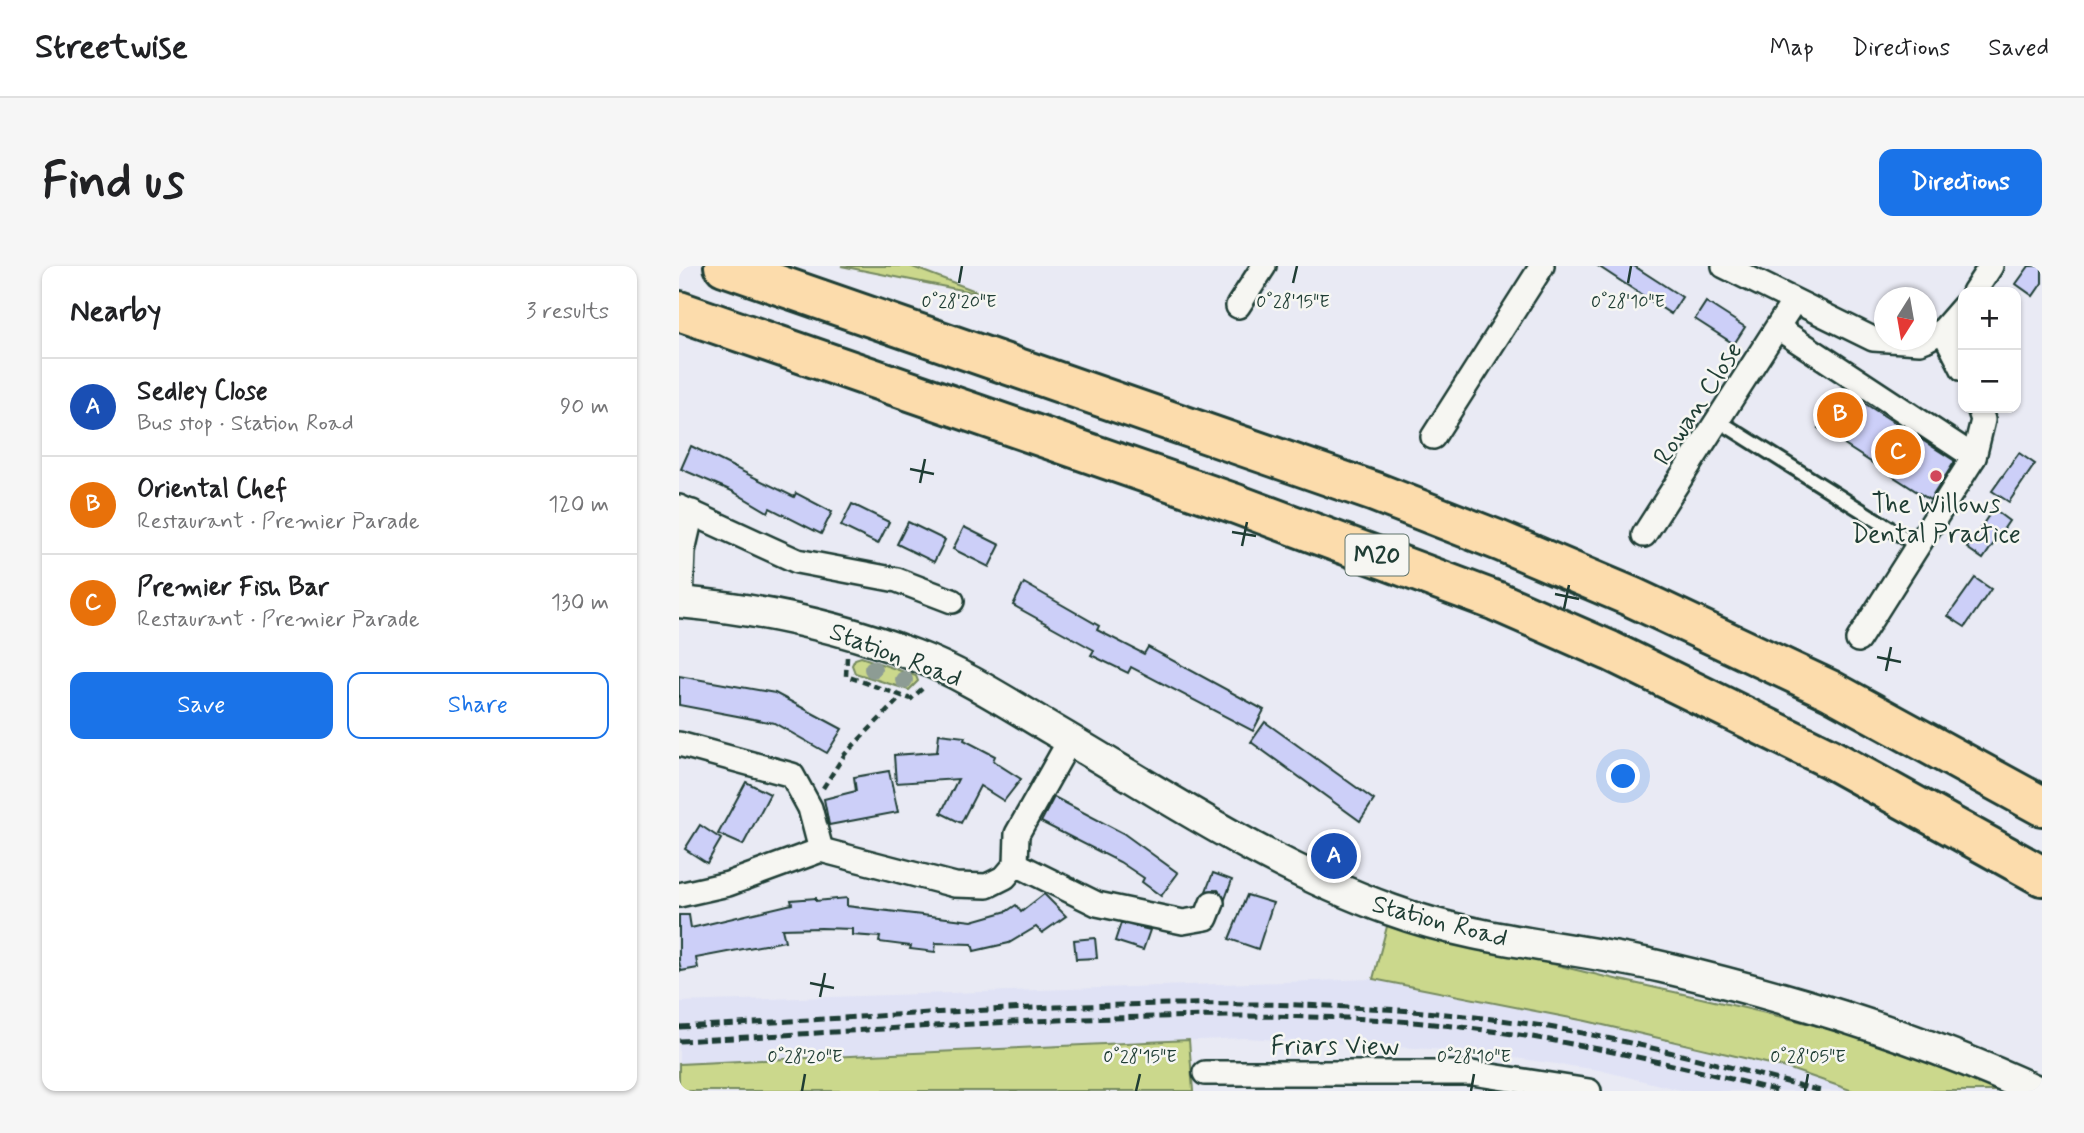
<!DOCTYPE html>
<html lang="en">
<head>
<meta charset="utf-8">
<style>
  body { margin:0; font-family:Mynerve,sans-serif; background:#f6f6f6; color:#202124 }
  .controls { position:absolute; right:21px; top:21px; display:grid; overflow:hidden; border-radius:14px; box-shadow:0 2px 5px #0004 }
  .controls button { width:63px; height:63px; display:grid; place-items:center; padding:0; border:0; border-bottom:2px solid #e0e0e0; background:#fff; color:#202124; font:35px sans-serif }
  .compass { position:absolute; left:1195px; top:21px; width:63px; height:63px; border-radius:50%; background:#fff; box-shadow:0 2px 5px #0004; rotate:191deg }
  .you { position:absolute; left:945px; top:511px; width:24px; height:24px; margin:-18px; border:5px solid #fff; border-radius:50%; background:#1a73e8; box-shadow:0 0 0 10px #1a73e833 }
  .badge { display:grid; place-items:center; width:46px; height:46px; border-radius:50%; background:#1a73e8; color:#fff; font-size:23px; font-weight:700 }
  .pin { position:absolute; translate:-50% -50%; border:4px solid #fff; box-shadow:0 2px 7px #0006 }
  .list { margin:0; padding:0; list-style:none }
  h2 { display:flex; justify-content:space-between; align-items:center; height:91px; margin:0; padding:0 28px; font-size:30px }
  h2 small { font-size:23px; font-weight:400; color:#757577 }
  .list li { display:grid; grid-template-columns:46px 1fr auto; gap:21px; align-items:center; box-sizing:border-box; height:98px; padding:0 28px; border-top:2px solid #e0e0e0 }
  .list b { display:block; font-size:26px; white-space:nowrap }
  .list p { margin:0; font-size:23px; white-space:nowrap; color:#757577 }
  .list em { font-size:23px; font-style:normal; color:#757577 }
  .actions { display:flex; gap:14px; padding:21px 28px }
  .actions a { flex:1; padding:16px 0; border:2px solid #1a73e8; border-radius:14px; text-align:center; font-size:24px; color:#1a73e8 }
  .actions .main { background:#1a73e8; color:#fff }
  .map { position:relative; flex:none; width:1363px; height:825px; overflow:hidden; border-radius:14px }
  header { display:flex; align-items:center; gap:42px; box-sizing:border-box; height:98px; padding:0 35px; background:#fff; border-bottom:2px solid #e0e0e0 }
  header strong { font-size:33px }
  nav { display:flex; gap:38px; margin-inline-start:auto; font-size:24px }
  .intro { display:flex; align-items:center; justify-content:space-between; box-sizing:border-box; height:168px; padding:0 42px }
  h1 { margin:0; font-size:49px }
  .button { padding:18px 32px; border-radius:14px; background:#1a73e8; color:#fff; font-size:24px; font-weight:700 }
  main { display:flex; gap:42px; padding:0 42px }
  aside { flex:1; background:#fff; border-radius:14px; box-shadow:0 2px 5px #0004 }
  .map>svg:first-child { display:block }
  .built { fill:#e0e2f5 }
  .green { fill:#cbd88c; stroke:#758a60; stroke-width:2 }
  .building { fill:#cccff8; stroke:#1f3d34; stroke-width:2 }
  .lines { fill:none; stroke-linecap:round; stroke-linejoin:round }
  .service-casing { stroke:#1f3d34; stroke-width:18 }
  .minor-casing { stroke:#1f3d34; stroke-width:28 }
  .tertiary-casing { stroke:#1f3d34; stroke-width:35 }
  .motorway-casing { stroke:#1f3d34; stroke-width:44 }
  .path { stroke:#1f3d34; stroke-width:4.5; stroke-dasharray:7 5; stroke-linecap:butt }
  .service { stroke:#f6f6f2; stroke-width:12 }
  .minor { stroke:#f6f6f2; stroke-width:23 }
  .tertiary { stroke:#f6f6f2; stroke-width:30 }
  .motorway { stroke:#fcdcac; stroke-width:38 }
  .rail { stroke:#1f3d34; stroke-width:5; stroke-dasharray:10 5; stroke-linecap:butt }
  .tree { fill:#8d9c94 }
  .ticks { fill:none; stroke:#1f3d34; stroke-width:2.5 }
  .poi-dot { fill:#d1495b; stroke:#f6f6f2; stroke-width:2.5 }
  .labels { text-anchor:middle; stroke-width:5; stroke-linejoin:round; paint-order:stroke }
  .shield { fill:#f6f6f2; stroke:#60746d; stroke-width:2 }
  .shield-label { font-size:24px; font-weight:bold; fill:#1f3d34 }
  .street-label { font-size:26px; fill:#1f3d34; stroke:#f6f6f2 }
  .poi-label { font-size:26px; fill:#1f3d34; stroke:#f6f6f2 }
  .ticks-label { font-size:18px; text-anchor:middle; fill:#1f3d34; stroke:#f6f6f2; stroke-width:5; stroke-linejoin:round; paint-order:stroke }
</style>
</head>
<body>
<header>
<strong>Streetwise</strong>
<nav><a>Map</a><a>Directions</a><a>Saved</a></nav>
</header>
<div class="intro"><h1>Find us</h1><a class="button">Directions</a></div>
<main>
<aside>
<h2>Nearby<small>3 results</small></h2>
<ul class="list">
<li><span class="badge" style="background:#1a4fb4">A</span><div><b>Sedley Close</b><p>Bus stop · Station Road</p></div><em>90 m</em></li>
<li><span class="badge" style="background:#e8710a">B</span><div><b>Oriental Chef</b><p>Restaurant · Premier Parade</p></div><em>120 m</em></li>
<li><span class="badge" style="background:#e8710a">C</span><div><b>Premier Fish Bar</b><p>Restaurant · Premier Parade</p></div><em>130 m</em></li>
</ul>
<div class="actions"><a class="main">Save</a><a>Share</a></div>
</aside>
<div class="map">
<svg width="1363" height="825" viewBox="0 0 1363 825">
  <rect width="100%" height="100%" fill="#e9eaf4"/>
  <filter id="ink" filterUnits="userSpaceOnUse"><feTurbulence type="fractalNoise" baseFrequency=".0143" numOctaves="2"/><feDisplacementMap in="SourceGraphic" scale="14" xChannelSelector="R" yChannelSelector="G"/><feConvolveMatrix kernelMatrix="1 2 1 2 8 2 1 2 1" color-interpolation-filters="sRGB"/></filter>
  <g filter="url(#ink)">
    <polygon class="built" points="741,681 1314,825 1005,825 920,804 786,785 565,772 0,798 0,736 693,713"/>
    <g class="green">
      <polygon points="162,0 231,0 307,29"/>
      <polygon points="182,391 237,410 239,415 230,424 176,407 173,399 176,393"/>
      <path d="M710 653C776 671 843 692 910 707 1050 739 1192 764 1323 825H1174L1108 802 907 755 694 713Z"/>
      <polygon points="510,774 514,825 0,825 0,798"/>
    </g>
    <g class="building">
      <polygon points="919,0 955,0 1003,31 992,48"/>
      <polygon points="1350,0 1363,0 1363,17 1354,30 1337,18"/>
      <polygon points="1027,36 1066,61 1055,78 1016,53"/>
      <polygon points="1163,123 1276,195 1251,234 1139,162"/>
      <polygon points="12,180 115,231 117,227 153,246 142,268 91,242 89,246 53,225 2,203"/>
      <polygon points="1340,187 1356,198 1330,236 1313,225"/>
      <polygon points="173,238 210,256 199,278 162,260"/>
      <polygon points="1314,243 1330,255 1304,293 1288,282"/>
      <polygon points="229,256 266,274 255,296 218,278"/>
      <polygon points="285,261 321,279 310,301 274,283"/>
      <polygon points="1296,312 1312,323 1286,361 1269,350"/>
      <polygon points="345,317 420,360 418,364 465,388 469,381 585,444 574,465 452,401 449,407 412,389 415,384 334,339"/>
      <polygon points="0,410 96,427 163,463 148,487 95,457 0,439"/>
      <polygon points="586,456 695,534 681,555 572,476"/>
      <polygon points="260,468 286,471 285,474 316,490 314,495 342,513 325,535 301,520 282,557 262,547 279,513 217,517 215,489 258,486"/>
      <polygon points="210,505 219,546 150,559 145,533 177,525 175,511"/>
      <polygon points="67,516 91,528 64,579 39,568"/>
      <polygon points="375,531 444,567 499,607 482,630 463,616 465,612 441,596 362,556"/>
      <polygon points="21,559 42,573 28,597 6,583"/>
      <polygon points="534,607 553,614 546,633 539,624 527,625"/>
      <polygon points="365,628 387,650 363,667 357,661 330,677 295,685 293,678 257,677 256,686 231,683 232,680 200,676 201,671 173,669 173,663 142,662 103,663 106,675 17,692 19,702 2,705 0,695 0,649 10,649 12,662 113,638 112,634 137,632 137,635 168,632 168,640 293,655 328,645 337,639 342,646"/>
      <polygon points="568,629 594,637 579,683 550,673"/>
      <polygon points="442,657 471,664 464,684 436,675"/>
      <polygon points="416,672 418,692 397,693 395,674"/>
    </g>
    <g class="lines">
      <g class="service-casing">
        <polyline id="service" points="1040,155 1239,280"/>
      </g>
      <g class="minor-casing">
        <g id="minor">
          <polyline points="1045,0 1194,73 1241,76 1246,74"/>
          <polyline points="1295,26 1312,0"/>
          <polyline points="559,40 585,0"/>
          <polyline points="1099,62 1295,191"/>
          <polyline points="1264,64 1284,103"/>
          <polyline points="1248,73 1264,64 1284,41"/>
          <polyline points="754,171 863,0"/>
          <polyline points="0,241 118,295 218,314 273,335"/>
          <polyline points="965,269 1115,35"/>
          <polyline points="2,336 4,285 13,246"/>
          <polyline points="1179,374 1295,191 1304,154 1300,142"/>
          <polyline points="0,478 113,509 131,542 142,584"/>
          <polyline points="337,598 418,638 504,656 527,652 533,637"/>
          <polyline points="0,629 49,618 142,584 276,619 308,620 326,611 337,598 338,568 391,474"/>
          <polyline points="526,807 793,807 910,825"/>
        </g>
      </g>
      <g class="tertiary-casing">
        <path id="tertiary" d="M0 336C80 343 159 360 235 389 285 408 330 438 376 465 485 529 592 601 712 644 799 676 893 680 983 701 1111 731 1239 770 1358 825"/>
      </g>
      <g class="motorway-casing">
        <g id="motorway">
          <polyline points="45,0 696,226 821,275 953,331 1151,424 1363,540"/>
          <polyline points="0,45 557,238 817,335 931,385 1150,492 1363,610"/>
        </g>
      </g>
      <g class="path">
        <polyline points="168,391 167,410 232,433 246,420"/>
        <polyline points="144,522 166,488 223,430"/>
      </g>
      <use href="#service" class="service"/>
      <use href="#minor" class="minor"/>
      <use href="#tertiary" class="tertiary"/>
      <use href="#motorway" class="motorway"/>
      <g class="rail">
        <path d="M0 761C269 748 553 720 821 754 929 767 1037 798 1142 825"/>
        <path d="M0 775C222 763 445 744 667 752 813 757 958 788 1099 825"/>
      </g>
    </g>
    <g class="tree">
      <circle cx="194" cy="403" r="9"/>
      <circle cx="225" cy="414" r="9"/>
    </g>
  </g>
  <path class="ticks" d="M280 17 283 0M614 17 618 0M949 17 952 0M231 203 255 208M241 217 246 193M553 266 577 270M563 280 568 256M876 328 900 333M885 343 890 319M1198 391 1222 396M1207 405 1212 381M131 717 155 722M141 731 146 707M123 825 126 808M457 825 461 808M792 825 795 808M1126 825 1129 808"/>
  <circle class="poi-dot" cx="1257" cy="210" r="7"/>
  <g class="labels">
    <rect class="shield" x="666.5" y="268.5" width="63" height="41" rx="5"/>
    <g class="shield-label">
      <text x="698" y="297">M20</text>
    </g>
    <g class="street-label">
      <text transform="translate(1018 137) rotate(-57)" y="9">Rowan Close</text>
      <text transform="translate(217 388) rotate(21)" y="9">Station Road</text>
      <text transform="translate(761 654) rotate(15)" y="9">Station Road</text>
      <text x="656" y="788">Friars View</text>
    </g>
    <g class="poi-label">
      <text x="1257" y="246">The Willows<tspan x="1257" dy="30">Dental Practice</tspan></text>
    </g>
  </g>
  <g class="ticks-label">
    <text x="280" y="41">0°28'20"E</text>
    <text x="614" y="41">0°28'15"E</text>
    <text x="949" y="41">0°28'10"E</text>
    <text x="126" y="796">0°28'20"E</text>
    <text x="461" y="796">0°28'15"E</text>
    <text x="795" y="796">0°28'10"E</text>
    <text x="1129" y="796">0°28'05"E</text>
  </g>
</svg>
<div class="controls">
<button>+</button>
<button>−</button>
</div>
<svg class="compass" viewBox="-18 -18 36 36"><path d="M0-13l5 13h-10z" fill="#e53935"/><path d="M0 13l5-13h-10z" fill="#757577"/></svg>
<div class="you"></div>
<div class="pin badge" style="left:655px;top:590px;background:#1a4fb4">A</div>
<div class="pin badge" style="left:1161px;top:149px;background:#e8710a">B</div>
<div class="pin badge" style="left:1219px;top:186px;background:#e8710a">C</div>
</div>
</main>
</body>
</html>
